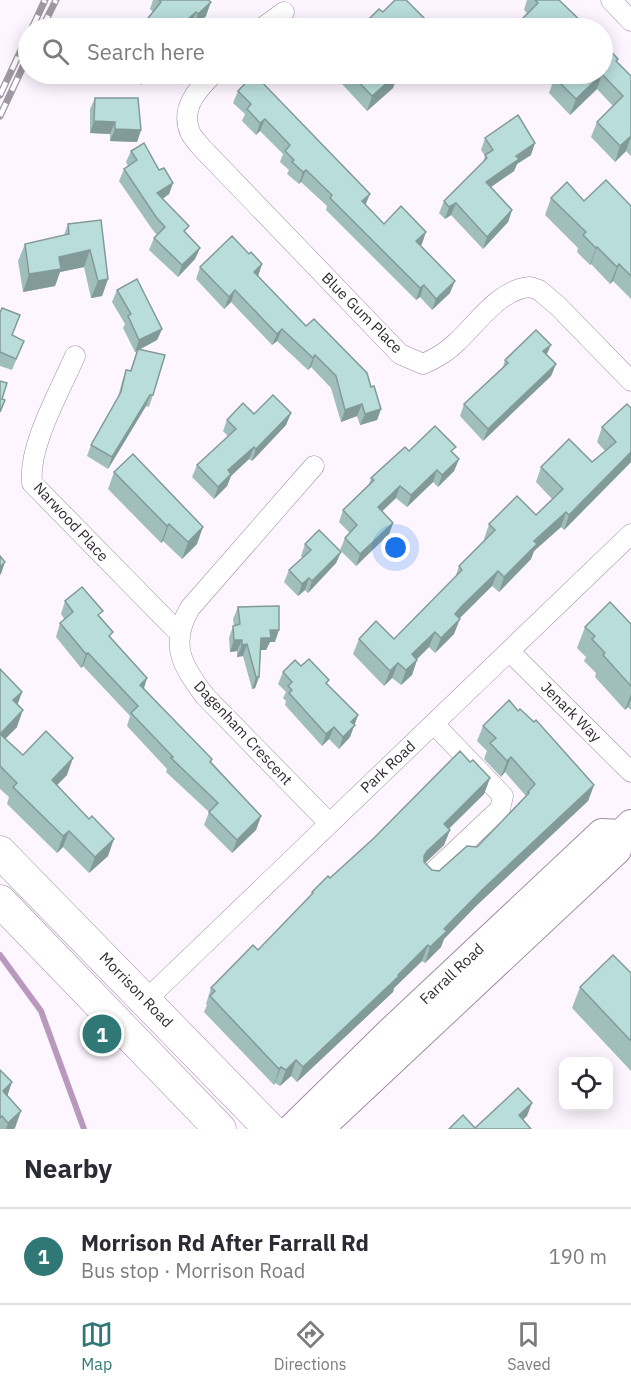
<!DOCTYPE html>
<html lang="en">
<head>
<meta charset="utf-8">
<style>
  body { margin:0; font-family:"IBM Plex Sans",sans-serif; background:#f7f7f7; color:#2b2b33 }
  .controls { position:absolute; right:18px; bottom:18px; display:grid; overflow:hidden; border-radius:12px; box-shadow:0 3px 15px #0003 }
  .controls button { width:54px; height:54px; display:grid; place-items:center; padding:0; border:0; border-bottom:2px solid #e1e1e2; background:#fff; color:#2b2b33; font:30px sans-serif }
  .you { position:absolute; left:396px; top:548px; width:21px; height:21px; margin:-15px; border:4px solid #fff; border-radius:50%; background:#1a73e8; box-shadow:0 0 0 9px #1a73e833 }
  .badge { display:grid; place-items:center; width:39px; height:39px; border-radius:50%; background:#2f7876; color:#fff; font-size:20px; font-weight:700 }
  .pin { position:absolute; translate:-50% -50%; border:3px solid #fff; box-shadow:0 2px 6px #0006 }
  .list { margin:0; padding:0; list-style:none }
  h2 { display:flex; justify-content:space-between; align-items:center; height:78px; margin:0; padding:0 24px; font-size:26px }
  h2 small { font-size:20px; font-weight:400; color:#7c7c81 }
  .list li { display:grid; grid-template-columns:39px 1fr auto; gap:18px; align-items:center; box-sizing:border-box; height:96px; padding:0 24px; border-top:2px solid #e1e1e2 }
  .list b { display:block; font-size:22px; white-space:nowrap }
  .list p { margin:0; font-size:20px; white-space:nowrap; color:#7c7c81 }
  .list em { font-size:20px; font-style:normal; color:#7c7c81 }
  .icon { flex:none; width:33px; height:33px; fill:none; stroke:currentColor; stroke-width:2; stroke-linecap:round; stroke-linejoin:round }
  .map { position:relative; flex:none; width:631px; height:1129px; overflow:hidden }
  .search { position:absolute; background:#fff; box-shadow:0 3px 15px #0003; left:18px; right:18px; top:18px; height:66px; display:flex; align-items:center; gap:15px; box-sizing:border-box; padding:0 21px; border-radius:33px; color:#7c7c81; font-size:22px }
  .sheet { height:174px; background:#fff }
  nav { display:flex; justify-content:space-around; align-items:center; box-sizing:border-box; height:84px; border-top:2px solid #e1e1e2; background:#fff; font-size:16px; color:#7c7c81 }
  nav a { display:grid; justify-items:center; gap:3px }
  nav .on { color:#2f7876 }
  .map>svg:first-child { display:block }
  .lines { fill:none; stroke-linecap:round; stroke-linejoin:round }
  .stream { stroke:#b998be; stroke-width:6 }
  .street-casing { stroke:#a08ea3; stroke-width:21 }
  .secondary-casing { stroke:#a08ea3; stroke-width:30 }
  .primary-casing { stroke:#a08ea3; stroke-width:33 }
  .street { stroke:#fff; stroke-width:20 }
  .secondary { stroke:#fff; stroke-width:28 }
  .primary { stroke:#fff; stroke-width:32 }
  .rail-casing { stroke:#9f97a1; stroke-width:7 }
  .rail { stroke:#fff; stroke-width:4.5; stroke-dasharray:14; stroke-linecap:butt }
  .wall { fill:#9fbebc }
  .shaded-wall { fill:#829b99 }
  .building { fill:#b9dddb; stroke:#829b99; stroke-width:1.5 }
  .labels { text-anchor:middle; stroke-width:4.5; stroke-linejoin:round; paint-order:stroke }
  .street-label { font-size:15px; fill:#332b34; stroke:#fff }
</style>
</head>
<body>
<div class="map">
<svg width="631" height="1129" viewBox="0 0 631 1129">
  <rect width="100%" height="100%" fill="#fdf5ff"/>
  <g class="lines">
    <polyline class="stream" points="0,955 41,1011 84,1129"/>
    <g class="street-casing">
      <g id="street">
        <polyline points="611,0 631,21"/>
        <polyline points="262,28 284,12"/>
        <path d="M213 74C198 89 180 108 190 132 192 137 198 143 201 147L400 354 423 364C435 359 448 351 458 341 478 322 500 289 530 287L539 290 558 306 631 381"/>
        <path d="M75 356C60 391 28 446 32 483L179 633"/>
        <path d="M314 466 190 608C169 644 182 666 205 696L329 823"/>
        <polyline points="510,652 631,772"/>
        <polyline points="430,875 500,809 503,796 434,724"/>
        <polyline points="146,1000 631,534"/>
      </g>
    </g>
    <g class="secondary-casing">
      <g id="secondary">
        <polyline points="291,1129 390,1032 602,833 621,834"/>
        <polyline points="319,1129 617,850 621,834 631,824"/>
      </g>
    </g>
    <g class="primary-casing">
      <g id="primary">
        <polyline points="0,852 270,1129"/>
        <polyline points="0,901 220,1129"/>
      </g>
    </g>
    <use href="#street" class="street"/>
    <use href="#secondary" class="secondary"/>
    <use href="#primary" class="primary"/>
    <g class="rail-casing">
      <g id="rail">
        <polyline points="32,28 45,0"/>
        <polyline points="42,28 56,0"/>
        <polyline points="0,95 28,35"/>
        <polyline points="0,116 28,56"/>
      </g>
    </g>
    <use href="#rail" class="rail"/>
  </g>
  <g class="wall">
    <polygon points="153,0 208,0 206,16 193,28 191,25 153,12 150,9"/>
    <polygon points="527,0 559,0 588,28 518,28 522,19 527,13 524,10"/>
    <polygon points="383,12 432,26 431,28 363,28 365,23"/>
    <polygon points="617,62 631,76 631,156 626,151 615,162 591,137 597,122 613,106 597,89 570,115 549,93 552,85 542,74 603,74"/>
    <polygon points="126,74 150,74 141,85"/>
    <polygon points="346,74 398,74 393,88 367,111 342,84"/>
    <polygon points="238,91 366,205 384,224 422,244 420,245 450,293 432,310 420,297 416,300 326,210 327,206 301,182 299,184 287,174 289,170 280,162 283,154 260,131 256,135 242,121 245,114 233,103"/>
    <polygon points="95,98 141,130 137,142 110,141 110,134 90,133 90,109"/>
    <polygon points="485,138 531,155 517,164 514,171 491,187 512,210 508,222 483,249 451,215 445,219 439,213 444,201 483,162 485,156 481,150"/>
    <polygon points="131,151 159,170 173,183 169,194 163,199 187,234 200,248 195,259 178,277 149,250 154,238 157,235 152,229 119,181 124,169 128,166 126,162"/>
    <polygon points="551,198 631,206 631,299 613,281 610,284 591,264 590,265 577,252 578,248 545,215"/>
    <polygon points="101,220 108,279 102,296 91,298 84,267 60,272 55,286 23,292 18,261 25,244 64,235 68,224"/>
    <polygon points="249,254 262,264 258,276 306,326 371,387 381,409 377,420 360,425 357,416 341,422 331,388 311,367 308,370 277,341 272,345 231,302 224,309 196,279 200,267"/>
    <polygon points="117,290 162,329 157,340 140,349 153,395 149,407 146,406 108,469 87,456 91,445 118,397 122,382 126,370 130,371 137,351 135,352 123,328 125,324 112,302"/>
    <polygon points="0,313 12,335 24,341 12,370 0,366"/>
    <polygon points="547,355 556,364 551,376 483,441 460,416 464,404 503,367 505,360"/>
    <polygon points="631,408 631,462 564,530 561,527 534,551 531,559 499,592 492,586 459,618 454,634 435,653 429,647 417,659 412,675 401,685 392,678 384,686 353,654 359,639 394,639 455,578 459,566 485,540 484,539 489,524 536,515 552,499 536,482 541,467 592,462 605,451 597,442 602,427"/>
    <polygon points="291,413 286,425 252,461 249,459 231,476 227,486 214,499 192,477 197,465 228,436 223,431 227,420 254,414"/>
    <polygon points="409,451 453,454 459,459 454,471 438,487 433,482 407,507 396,498 382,511 393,523 389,534 356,566 340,550 345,538 350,533 339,522 343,510 369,485 371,478"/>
    <polygon points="114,472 197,544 182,559 163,541 161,543 108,489"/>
    <polygon points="305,544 341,552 336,563 308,593 305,590 298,596 284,582 289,570 302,558 301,556"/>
    <polygon points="65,601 101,617 111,638 147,678 144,688 261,816 256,830 232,853 204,825 209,812 166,772 167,769 127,726 130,716 83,666 81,668 56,637 60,623 65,620 61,614"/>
    <polygon points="238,607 275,642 270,642 266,650 261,650 259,677 255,688 252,689 243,656 237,657 237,651 230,652 229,638 233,626 234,626 233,619"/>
    <polygon points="631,624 631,710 628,707 625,710 595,677 596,673 584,661 586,657 577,648 585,627"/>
    <polygon points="301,666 327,684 358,715 350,737 339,749 329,739 322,746 285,705 286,701 283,698 286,692 278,684 283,672"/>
    <polygon points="0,669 22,692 17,704 17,727 5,739 23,755 67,775 57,785 108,856 89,873 63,847 57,853 7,804 9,797 0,789"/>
    <polygon points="518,711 594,785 588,801 476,906 444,939 441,947 425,963 422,961 394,988 393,992 297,1082 291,1076 280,1086 275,1083 274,1085 204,1012 207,1005 206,1004 211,988 258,950 310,897 312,892 330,878 470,762 490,778 484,794 449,829 450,830 444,845 425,863 432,870 439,871 477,847 526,796 505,772 501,777 484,759 487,751 477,741 483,726"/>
    <polygon points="631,973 631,1071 572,1008 580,987"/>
    <polygon points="0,1070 12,1082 7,1095 21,1111 14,1129 0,1129"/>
  </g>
  <g class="shaded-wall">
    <polygon points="211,2 206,16 193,28 198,14"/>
    <polygon points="196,12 191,25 187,28 178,28"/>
    <polygon points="145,74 150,74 141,85"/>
    <polygon points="397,74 393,88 367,111 372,96"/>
    <polygon points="602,74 597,89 570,115 576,99"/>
    <polygon points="265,119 260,131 256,135 260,123"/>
    <polygon points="94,121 115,122 110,134 90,133"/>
    <polygon points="115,129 141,130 137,142 110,141"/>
    <polygon points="631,136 626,151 615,162 620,146"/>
    <polygon points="535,143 531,155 517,164 514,171 481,194 486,182 516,156"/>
    <polygon points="306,170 301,182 299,184 303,172"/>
    <polygon points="173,183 169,194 153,205 157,193"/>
    <polygon points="370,194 365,206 362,201"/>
    <polygon points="456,203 451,215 445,219 449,207"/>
    <polygon points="512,210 508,222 483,249 487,237"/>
    <polygon points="426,232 422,244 412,253 416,241"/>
    <polygon points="597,247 591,264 590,265 596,248"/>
    <polygon points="200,248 195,259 178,277 182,265"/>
    <polygon points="90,250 84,267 60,272 55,286 23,292 29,274 59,257"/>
    <polygon points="262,264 258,276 254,272"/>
    <polygon points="619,264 613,281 610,284 617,267"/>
    <polygon points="108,279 102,296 91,298 98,281"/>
    <polygon points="455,281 450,293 432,310 436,299"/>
    <polygon points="424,285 420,297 416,300 420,288"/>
    <polygon points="235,290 231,302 224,309 229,297"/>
    <polygon points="162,329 157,340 135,352 139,340"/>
    <polygon points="282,329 277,341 272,345 277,334"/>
    <polygon points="551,345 546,356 543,351"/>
    <polygon points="315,355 311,367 308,370 313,358"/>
    <polygon points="556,364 551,376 483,441 488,429"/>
    <polygon points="150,395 146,406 108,469 112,457"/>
    <polygon points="362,404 357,416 341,422 345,410"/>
    <polygon points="381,409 377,420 360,425 365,414"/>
    <polygon points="291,413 286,425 252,461 256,449"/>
    <polygon points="254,447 249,459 231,476 227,486 214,499 218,487 228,470"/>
    <polygon points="631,452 631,462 564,530 569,515"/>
    <polygon points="459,459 454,471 438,487 442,475"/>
    <polygon points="437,470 433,482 407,507 411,495"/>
    <polygon points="400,486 396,498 374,519 378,507"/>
    <polygon points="566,512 561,527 534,551 531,559 499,592 504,577 534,541"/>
    <polygon points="393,523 389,534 356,566 360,554"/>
    <polygon points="169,524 163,541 161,543 167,526"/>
    <polygon points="203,527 197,544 182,559 188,542"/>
    <polygon points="341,552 336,563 308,593 312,581"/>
    <polygon points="5,562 1,574 0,575 0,567"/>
    <polygon points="498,571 492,586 457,621 460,619 454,634 435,653 441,638 455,614 462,606"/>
    <polygon points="309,578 305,590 298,596 302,584"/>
    <polygon points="270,630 279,630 275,642 270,642 266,650 257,650 261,638"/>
    <polygon points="435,632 429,647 407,669 412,654"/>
    <polygon points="234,640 242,640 237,651 230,652"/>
    <polygon points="247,644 243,656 237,657 242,645"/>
    <polygon points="88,653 83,666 81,668 86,654"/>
    <polygon points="417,660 412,675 401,685 406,670"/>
    <polygon points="398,663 392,678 384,686 390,671"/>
    <polygon points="256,677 259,677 255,688 252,689"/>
    <polygon points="147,678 143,691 140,685"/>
    <polygon points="22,692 16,709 13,700"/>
    <polygon points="631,694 631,699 628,707 625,710"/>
    <polygon points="23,710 17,727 0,744 0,734"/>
    <polygon points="358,715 350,737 339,749 343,737 351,722"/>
    <polygon points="334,727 329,739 322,746 326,734"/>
    <polygon points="511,757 505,772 501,777 507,761"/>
    <polygon points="73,758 67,775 46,796 52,780"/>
    <polygon points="490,778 484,794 438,839 444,824"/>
    <polygon points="594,785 588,801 476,906 444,939 441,947 425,963 430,947 444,929 482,890"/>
    <polygon points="261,816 256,830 232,853 237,840"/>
    <polygon points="450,830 444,845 421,867 424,856 427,851"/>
    <polygon points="69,831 63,847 57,853 63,836"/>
    <polygon points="114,839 108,856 89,873 95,857"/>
    <polygon points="428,945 422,961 394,988 393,992 297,1082 303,1067"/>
    <polygon points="296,1060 291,1076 280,1086 286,1070"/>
    <polygon points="281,1067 275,1083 274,1085 279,1069"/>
    <polygon points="12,1082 6,1100 3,1091"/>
    <polygon points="532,1103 527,1116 514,1128 519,1115"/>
    <polygon points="21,1111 15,1128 14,1129 6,1129 8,1123"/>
  </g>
  <g class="building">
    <polygon points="159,0 208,0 211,2 198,14 196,12 178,28 140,28 161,2"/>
    <polygon points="395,0 406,0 432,26 429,28 370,28 365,23 379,9 383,12"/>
    <polygon points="535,0 559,0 588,28 525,28 528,26 522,19 538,3"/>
    <polygon points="603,43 618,59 616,61 631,76 631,136 620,146 597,122 623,96 602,74 576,99 555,78 559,74 603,74"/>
    <polygon points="254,74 370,194 362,201 384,224 401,206 426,232 416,241 455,281 436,299 424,285 420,288 330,198 332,195 306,170 303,172 292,162 294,160 285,151 290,145 265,119 260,123 247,109 251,104 238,91"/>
    <polygon points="351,74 397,74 372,96"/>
    <polygon points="95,98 138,98 141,130 115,129 115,122 94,121"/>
    <polygon points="518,115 535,143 516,156 519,159 486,182 512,210 487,237 456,203 449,207 444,201 487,158 485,155 493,150 485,138"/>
    <polygon points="144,143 159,170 164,168 173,183 157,193 189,226 184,231 200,248 182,265 154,238 165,227 156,217 124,169 137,160 131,151"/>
    <polygon points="606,180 631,206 631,276 619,264 617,267 597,247 596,248 583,235 586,232 551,198 567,182 584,201"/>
    <polygon points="101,220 108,279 98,281 90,250 59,257 61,269 29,274 25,244 69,234 68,224"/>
    <polygon points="232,236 249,254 251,252 262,264 254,272 306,326 314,319 367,373 371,387 374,386 381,409 365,414 362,404 345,410 336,376 315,355 313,358 282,329 277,334 235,290 229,297 200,267"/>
    <polygon points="137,279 162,329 139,340 128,316 131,314 117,290"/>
    <polygon points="2,308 20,315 12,335 24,341 16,359 0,352 0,313"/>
    <polygon points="536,330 551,345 543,351 556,364 488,429 464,404 508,363 505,360"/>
    <polygon points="138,349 165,355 153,395 150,395 112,457 91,445 121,392 126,370 131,371"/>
    <polygon points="0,381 7,383 2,399 5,400 0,412"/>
    <polygon points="273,395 291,413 256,449 254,447 228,470 231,474 218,487 197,465 236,429 227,420 243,403 254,414"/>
    <polygon points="627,404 631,408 631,452 569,515 566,512 534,541 537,544 504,577 498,571 462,606 455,614 460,619 441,638 435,632 412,654 417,660 406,670 398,663 390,671 359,639 376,621 394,639 462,570 459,566 495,530 489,524 517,496 536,515 563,489 541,467 569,439 592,462 616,442 602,427"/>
    <polygon points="435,426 456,447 451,451 459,459 442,475 437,470 411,495 400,486 378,507 393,523 360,554 345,538 357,525 343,510 374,480 371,478 405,447 409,451"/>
    <polygon points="133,454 203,527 188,542 169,524 167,526 114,472"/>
    <polygon points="319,530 341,552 312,581 309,578 302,584 289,570 311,550 305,544"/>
    <polygon points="0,556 5,562 0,567"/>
    <polygon points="82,587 103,611 98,615 113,632 109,636 147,678 140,685 212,759 210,762 261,816 237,840 209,812 218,803 171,758 173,757 131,713 138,706 88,653 86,654 60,623 73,612 65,601"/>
    <polygon points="610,602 631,624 631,686 603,655 605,653 592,639 595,636 585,627"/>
    <polygon points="279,606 279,630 270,630 271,638 261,638 259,677 256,677 247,644 242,645 242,640 234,640 233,626 240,624 238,607"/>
    <polygon points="309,659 329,680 326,683 358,715 351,722 355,725 343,737 334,727 326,734 289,693 292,690 288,686 292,682 283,672 295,660 301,666"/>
    <polygon points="0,669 22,692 13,700 23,710 0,734 23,755 46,731 73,758 52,780 89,819 92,816 114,839 95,857 69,831 63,836 13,787 17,783 0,766"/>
    <polygon points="509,700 518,711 520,709 534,722 536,720 594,785 482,890 444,929 447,931 430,947 428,945 398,975 399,976 303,1067 296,1060 286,1070 281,1067 279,1069 210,996 215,991 211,988 253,945 258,950 313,893 312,892 328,876 330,878 374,838 460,751 470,762 473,760 490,778 444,824 450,830 427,851 424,856 424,862 432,870 439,871 467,846 477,847 529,793 528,792 535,784 511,757 507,761 490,743 496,738 483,726"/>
    <polygon points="613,955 631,973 631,1041 580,987"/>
    <polygon points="0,1070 12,1082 3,1091 21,1111 8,1123 2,1116 0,1118"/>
    <polygon points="518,1088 532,1103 519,1115 531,1129 449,1129 463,1115 475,1128"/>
  </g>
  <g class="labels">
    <g class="street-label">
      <text transform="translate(362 313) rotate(45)" y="5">Blue Gum Place</text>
      <text transform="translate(71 522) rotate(47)" y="5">Narwood Place</text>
      <text transform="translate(571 712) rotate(45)" y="5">Jenark Way</text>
      <text transform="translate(243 733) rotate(47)" y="5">Dagenham Crescent</text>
      <text transform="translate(388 767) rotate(-43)" y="5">Park Road</text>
      <text transform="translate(452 974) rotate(-43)" y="5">Farrall Road</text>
      <text transform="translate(136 990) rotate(46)" y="5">Morrison Road</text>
    </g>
  </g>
</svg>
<div class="controls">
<button><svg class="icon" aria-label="locate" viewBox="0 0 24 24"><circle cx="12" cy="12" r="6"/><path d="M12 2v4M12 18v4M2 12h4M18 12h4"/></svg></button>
</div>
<div class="you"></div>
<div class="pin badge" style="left:102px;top:1034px">1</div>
<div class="search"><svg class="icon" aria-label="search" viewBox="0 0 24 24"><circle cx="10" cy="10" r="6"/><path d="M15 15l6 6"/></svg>Search here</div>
</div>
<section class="sheet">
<h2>Nearby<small></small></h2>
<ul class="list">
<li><span class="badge">1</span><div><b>Morrison Rd After Farrall Rd</b><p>Bus stop · Morrison Road</p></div><em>190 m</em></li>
</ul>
</section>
<nav>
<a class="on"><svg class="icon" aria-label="map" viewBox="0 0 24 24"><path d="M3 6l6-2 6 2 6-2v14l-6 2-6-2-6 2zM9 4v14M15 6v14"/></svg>Map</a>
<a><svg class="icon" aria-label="directions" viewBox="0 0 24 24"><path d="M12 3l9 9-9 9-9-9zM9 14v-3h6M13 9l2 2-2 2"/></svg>Directions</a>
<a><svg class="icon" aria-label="saved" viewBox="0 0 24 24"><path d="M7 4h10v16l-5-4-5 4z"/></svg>Saved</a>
</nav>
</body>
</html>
